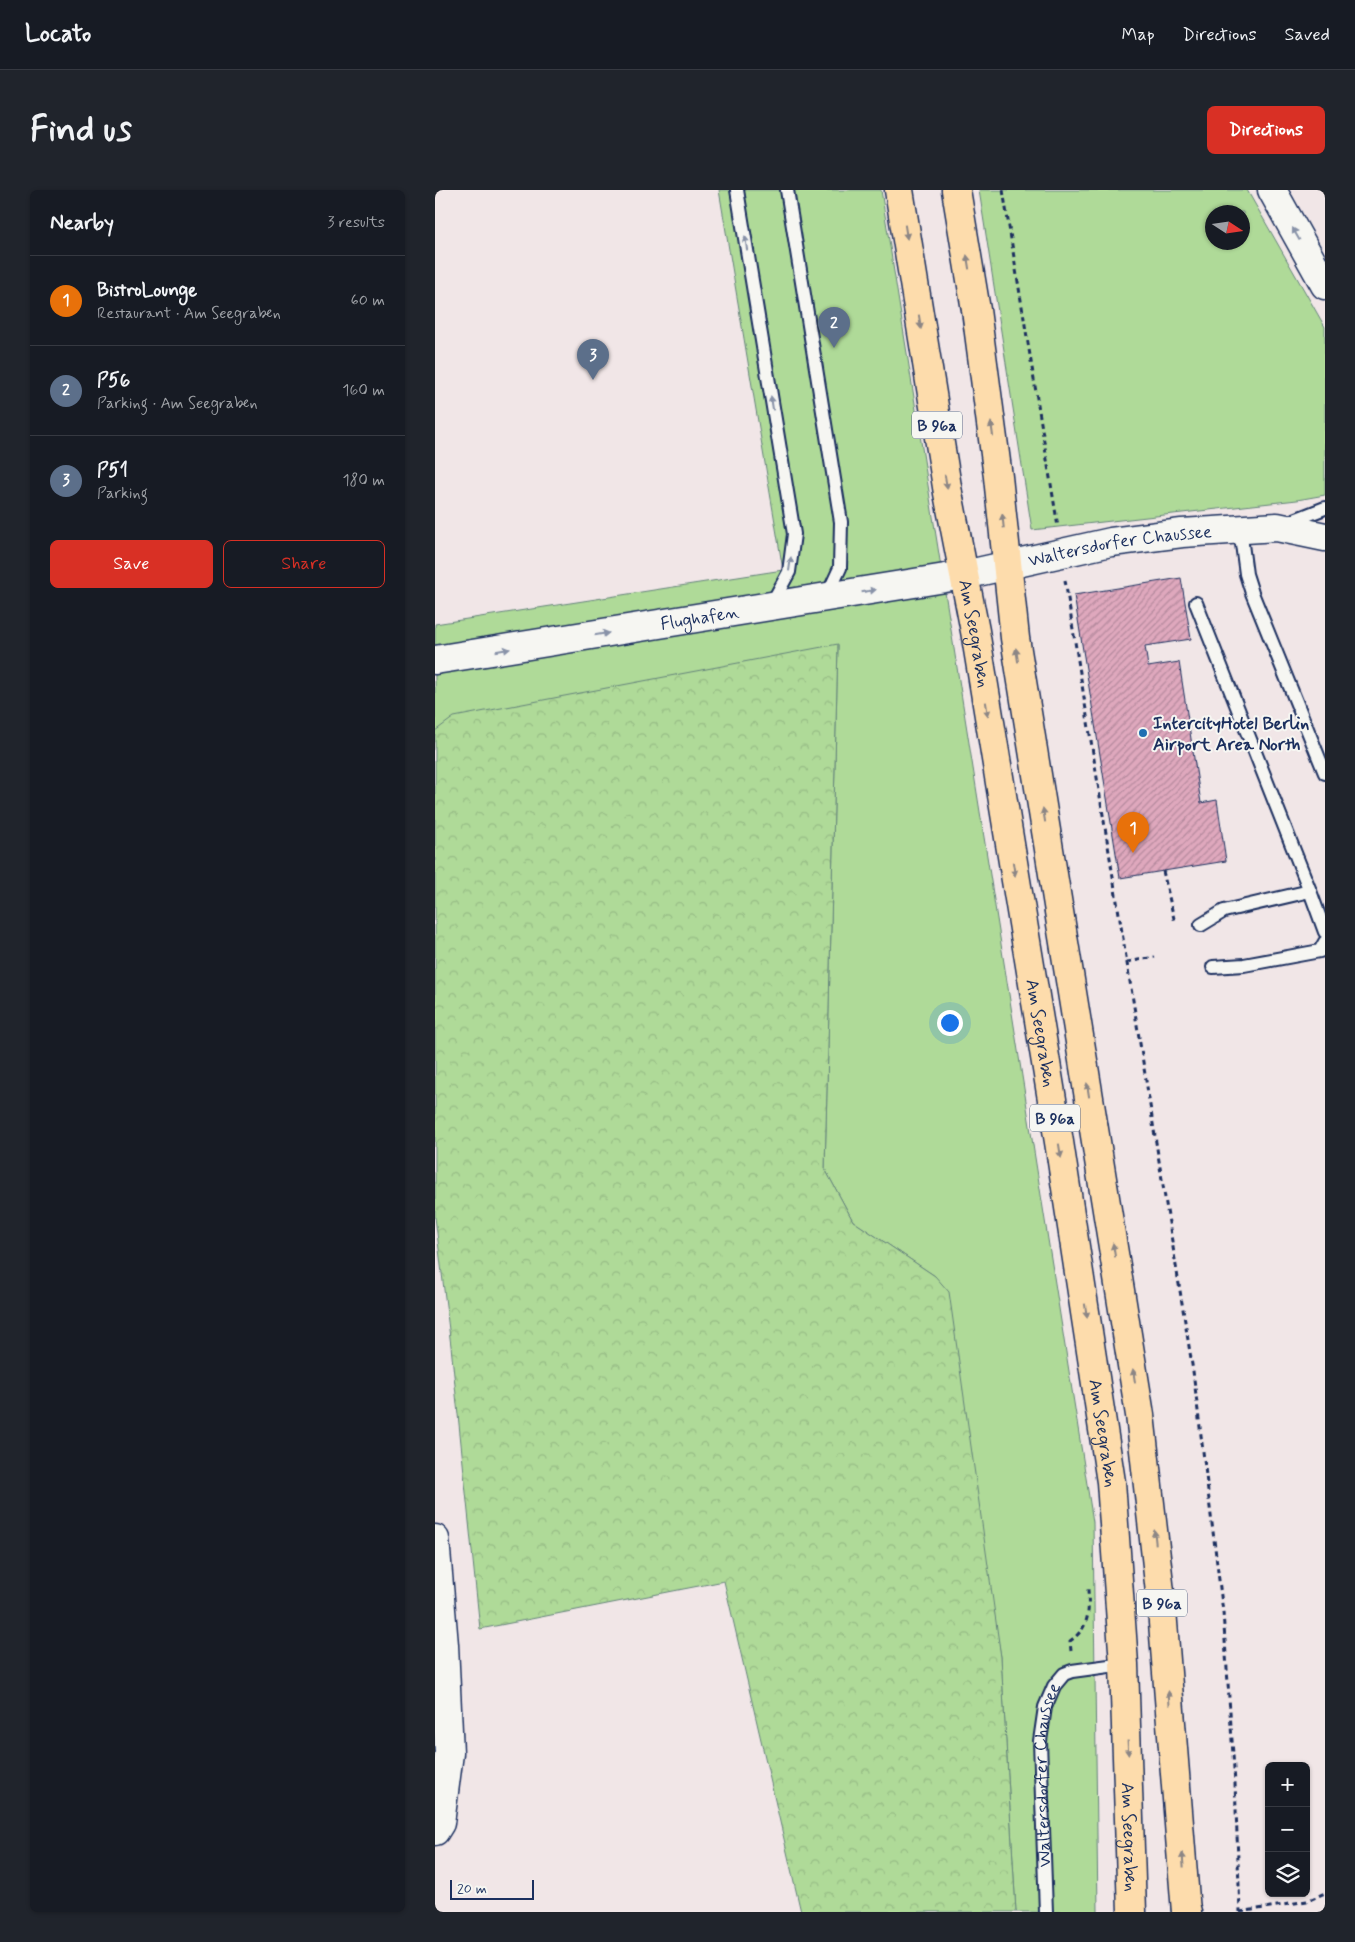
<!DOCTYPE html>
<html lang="en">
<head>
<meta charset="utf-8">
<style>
  body { margin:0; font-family:Mynerve,sans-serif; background:#20242c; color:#f1f3f6 }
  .controls { position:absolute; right:15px; bottom:15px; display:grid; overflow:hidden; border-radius:8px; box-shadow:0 1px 4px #0004 }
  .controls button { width:45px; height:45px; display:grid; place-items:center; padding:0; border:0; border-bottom:1px solid #363941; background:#171b24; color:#f1f3f6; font:25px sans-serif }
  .compass { position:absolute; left:770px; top:15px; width:45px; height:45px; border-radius:50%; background:#171b24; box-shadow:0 1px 4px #0004; rotate:102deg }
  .scale { position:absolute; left:15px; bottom:12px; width:84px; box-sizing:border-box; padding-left:5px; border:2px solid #1b2f5e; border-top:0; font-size:14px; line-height:18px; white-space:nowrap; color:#1b2f5e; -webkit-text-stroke:4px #f6f6f2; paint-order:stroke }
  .you { position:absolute; left:514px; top:832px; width:18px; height:18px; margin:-12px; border:4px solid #fff; border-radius:50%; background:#1a73e8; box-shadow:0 0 0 8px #1a73e833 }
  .badge { display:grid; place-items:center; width:32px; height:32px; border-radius:50%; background:#d93025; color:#fff; font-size:16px; font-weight:700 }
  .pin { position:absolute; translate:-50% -41px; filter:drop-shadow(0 1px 2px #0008) }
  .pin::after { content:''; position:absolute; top:26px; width:18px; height:15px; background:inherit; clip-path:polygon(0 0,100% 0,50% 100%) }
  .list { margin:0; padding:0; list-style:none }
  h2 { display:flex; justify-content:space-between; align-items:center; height:65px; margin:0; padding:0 20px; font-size:21px }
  h2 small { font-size:16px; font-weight:400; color:#9ea1a6 }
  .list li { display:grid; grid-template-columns:32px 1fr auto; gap:15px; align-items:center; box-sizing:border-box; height:90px; padding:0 20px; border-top:1px solid #363941 }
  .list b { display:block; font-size:19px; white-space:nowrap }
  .list p { margin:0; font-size:16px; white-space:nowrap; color:#9ea1a6 }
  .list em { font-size:16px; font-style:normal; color:#9ea1a6 }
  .actions { display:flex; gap:10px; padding:15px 20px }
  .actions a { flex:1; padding:11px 0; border:1px solid #d93025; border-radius:8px; text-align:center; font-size:18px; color:#d93025 }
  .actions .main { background:#d93025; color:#fff }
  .icon { flex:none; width:28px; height:28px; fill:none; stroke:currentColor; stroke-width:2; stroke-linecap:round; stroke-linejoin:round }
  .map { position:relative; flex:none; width:890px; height:1722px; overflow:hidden; border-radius:8px }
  header { display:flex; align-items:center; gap:30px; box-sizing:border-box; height:70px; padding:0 25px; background:#171b24; border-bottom:1px solid #363941 }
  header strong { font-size:24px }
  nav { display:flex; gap:28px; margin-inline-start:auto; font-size:18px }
  .intro { display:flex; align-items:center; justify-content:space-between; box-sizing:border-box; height:120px; padding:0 30px }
  h1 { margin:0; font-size:35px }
  .button { padding:12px 22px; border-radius:8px; background:#d93025; color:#fff; font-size:18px; font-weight:700 }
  main { display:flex; gap:30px; padding:0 30px }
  aside { flex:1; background:#171b24; border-radius:8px; box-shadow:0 1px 4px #0004 }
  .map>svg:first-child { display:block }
  .green { fill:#afda98; stroke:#65847b; fill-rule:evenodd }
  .forest { fill:url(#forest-crowns); stroke:#65847b }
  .building { fill:url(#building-hatch); stroke:#1b2f5e }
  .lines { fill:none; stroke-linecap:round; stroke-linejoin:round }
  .service-casing { stroke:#1b2f5e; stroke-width:16 }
  .tertiary-casing { stroke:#1b2f5e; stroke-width:31 }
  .secondary-casing { stroke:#1b2f5e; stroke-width:31 }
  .primary-casing { stroke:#1b2f5e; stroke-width:31 }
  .motorway-casing { stroke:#1b2f5e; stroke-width:31 }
  .path { stroke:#1b2f5e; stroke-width:3; stroke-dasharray:5 4; stroke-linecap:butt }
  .service { stroke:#f6f6f2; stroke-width:12 }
  .tertiary { stroke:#f6f6f2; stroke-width:28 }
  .secondary { stroke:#f6f6f2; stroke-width:28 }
  .primary { stroke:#fddcac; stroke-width:28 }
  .motorway { stroke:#fddcac; stroke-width:28 }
  .oneway { fill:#8c8685 }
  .oneway2 { fill:#8892a8 }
  .poi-dot { fill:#1f6fb2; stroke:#f6f6f2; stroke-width:2 }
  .labels { text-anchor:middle; stroke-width:4; stroke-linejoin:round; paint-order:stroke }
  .shield { fill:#f6f6f2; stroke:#5d6b8a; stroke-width:1 }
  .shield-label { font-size:16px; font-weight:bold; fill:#1b2f5e }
  .street-label { font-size:18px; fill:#1b2f5e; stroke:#f6f6f2 }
  .poi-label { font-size:18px; font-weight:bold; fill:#1b2f5e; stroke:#f6f6f2; text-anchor:start }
</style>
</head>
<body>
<header>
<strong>Locato</strong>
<nav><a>Map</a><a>Directions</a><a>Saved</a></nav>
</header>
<div class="intro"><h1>Find us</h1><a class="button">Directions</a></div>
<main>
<aside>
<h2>Nearby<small>3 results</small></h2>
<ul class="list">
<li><span class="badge" style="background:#e8710a">1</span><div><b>BistroLounge</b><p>Restaurant · Am Seegraben</p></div><em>60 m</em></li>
<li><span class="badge" style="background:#5c6f8a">2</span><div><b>P56</b><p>Parking · Am Seegraben</p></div><em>160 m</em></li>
<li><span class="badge" style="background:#5c6f8a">3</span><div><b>P51</b><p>Parking</p></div><em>180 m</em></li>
</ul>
<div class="actions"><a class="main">Save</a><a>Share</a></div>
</aside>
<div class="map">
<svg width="890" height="1722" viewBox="0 0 890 1722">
  <defs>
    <pattern id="forest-crowns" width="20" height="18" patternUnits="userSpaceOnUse" patternTransform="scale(1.25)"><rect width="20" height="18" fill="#afda98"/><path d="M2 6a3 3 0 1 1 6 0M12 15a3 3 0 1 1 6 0" fill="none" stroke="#96bb85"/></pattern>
    <pattern id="building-hatch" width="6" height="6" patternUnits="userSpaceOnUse" patternTransform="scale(1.25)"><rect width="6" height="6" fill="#dfa8bd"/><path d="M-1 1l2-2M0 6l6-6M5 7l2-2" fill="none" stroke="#b4899d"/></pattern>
  </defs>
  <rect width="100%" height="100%" fill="#f1e6e7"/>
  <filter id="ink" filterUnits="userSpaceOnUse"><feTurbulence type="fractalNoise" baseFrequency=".02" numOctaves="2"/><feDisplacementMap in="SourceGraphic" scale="10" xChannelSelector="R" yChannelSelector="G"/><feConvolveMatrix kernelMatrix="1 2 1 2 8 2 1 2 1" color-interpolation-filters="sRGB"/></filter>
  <g filter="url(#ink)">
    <g class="green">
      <polygon points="284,0 446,0 658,1332 663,1722 581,1722 566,1467 500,1086 418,1031 390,979 403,455 0,541 0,434 348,380"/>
      <path d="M544 0H812L890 137V305L862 310 597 340ZM778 22H808V52H778Z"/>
    </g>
    <polygon class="forest" points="403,454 390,979 418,1031 500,1086 514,1102 566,1467 581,1722 366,1722 289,1391 45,1439 16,1156 0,1027 0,541 19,527"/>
    <polygon class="building" points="746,388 756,449 710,456 713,477 744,472 766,613 782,610 791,671 685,688 639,405"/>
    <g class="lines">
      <g class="service-casing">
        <g id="service">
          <polyline points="302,0 359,344 354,382 336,415"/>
          <polyline points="352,0 406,332 405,378 392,406"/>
          <polyline points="849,334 890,318"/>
          <polyline points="805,339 811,384 817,403 890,583"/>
          <polyline points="761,413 875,701"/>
          <polyline points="766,735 789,721 875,701 890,742"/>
          <polyline points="778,777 809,775 885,761 890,752"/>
          <path id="s1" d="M611 1722 605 1551 610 1517 619 1496 629 1484 637 1481 689 1474"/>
        </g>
      </g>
      <g class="tertiary-casing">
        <g id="tertiary">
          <path id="s2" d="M0 470 529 385"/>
          <polyline points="0,1349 9,1455 14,1563 5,1633 0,1641"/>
        </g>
      </g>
      <g class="secondary-casing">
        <g id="secondary">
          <polyline points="837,0 890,95"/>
          <path id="s3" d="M529 385 676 352 747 343 842 337 890 347"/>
        </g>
      </g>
      <g class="primary-casing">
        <g id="primary">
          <path id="s4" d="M464 0 513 303 540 441 624 952 676 1292 689 1474 697 1722"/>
          <polyline points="521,0 541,120 563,287 580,448 705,1225 727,1420 751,1722"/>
        </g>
      </g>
      <g class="motorway-casing">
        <polyline id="motorway" points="751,1719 752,1722"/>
      </g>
      <g class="path">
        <polyline points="568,0 623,337"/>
        <polyline points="630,390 758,1181 788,1422 800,1593 805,1722"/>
        <polyline points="728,681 740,733"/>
        <polyline points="692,772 720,767"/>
        <path d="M636 1461 635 1451C655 1437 654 1422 653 1399"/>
        <polyline points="805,1722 872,1711 890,1703"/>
      </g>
      <use href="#service" class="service"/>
      <use href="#tertiary" class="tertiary"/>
      <use href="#secondary" class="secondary"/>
      <use href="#primary" class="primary"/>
      <use href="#motorway" class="motorway"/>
    </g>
    <defs><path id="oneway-solid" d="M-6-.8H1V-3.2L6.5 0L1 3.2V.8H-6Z" transform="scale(1.25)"/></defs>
    <g class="oneway">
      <use href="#oneway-solid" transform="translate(471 42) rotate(81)"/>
      <use href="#oneway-solid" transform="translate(533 72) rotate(-99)"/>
      <use href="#oneway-solid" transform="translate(485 132) rotate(81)"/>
      <use href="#oneway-solid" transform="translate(557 239) rotate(-98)"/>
      <use href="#oneway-solid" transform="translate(511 292) rotate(81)"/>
      <use href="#oneway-solid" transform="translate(568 331) rotate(-96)"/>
      <use href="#oneway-solid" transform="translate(582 465) rotate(-99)"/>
      <use href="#oneway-solid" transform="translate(552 519) rotate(81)"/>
      <use href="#oneway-solid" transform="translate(609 625) rotate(-99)"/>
      <use href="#oneway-solid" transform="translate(579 679) rotate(81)"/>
      <use href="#oneway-solid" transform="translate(653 900) rotate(-99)"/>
      <use href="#oneway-solid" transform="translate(625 961) rotate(81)"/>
      <use href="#oneway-solid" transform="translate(679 1060) rotate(-99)"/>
      <use href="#oneway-solid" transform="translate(651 1121) rotate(81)"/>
      <use href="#oneway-solid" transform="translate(699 1186) rotate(-99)"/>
      <use href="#oneway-solid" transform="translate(720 1347) rotate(-96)"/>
      <use href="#oneway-solid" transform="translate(734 1508) rotate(-94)"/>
      <use href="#oneway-solid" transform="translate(693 1558) rotate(87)"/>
      <use href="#oneway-solid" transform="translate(748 1670) rotate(-95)"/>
    </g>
    <g class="oneway2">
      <use href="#oneway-solid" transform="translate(861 44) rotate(-119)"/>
      <use href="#oneway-solid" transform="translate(311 53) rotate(-99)"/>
      <use href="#oneway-solid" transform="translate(337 213) rotate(-99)"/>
      <use href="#oneway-solid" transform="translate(355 374) rotate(-82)"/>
      <use href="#oneway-solid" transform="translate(434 401) rotate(-10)"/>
      <use href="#oneway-solid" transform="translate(167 444) rotate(-9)"/>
      <use href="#oneway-solid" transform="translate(68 460) rotate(-9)"/>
    </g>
  </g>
  <circle class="poi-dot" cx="708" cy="543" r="5"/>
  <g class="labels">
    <g class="shield">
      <rect x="477" y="221.5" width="50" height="27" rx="4"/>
      <rect x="595" y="914.5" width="50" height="27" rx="4"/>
      <rect x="702" y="1399.5" width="50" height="27" rx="4"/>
    </g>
    <g class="shield-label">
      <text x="502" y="241">B 96a</text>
      <text x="620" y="934">B 96a</text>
      <text x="727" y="1419">B 96a</text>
    </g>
    <g class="street-label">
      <text dy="6" stroke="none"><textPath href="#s3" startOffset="159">Waltersdorfer Chaussee</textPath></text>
      <text dy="6" stroke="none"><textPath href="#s2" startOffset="268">Flughafen</textPath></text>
      <text dy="6" stroke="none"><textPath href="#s4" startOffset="450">Am Seegraben</textPath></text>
      <text dy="6" stroke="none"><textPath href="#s4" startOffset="855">Am Seegraben</textPath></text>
      <text dy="6" stroke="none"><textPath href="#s4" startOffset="1260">Am Seegraben</textPath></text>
      <text dy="6" stroke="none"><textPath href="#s1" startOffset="138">Waltersdorfer Chaussee</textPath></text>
      <text dy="6" stroke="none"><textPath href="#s4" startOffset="1665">Am Seegraben</textPath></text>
    </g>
    <g class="poi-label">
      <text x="718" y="539">IntercityHotel Berlin<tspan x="718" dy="21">Airport Area North</tspan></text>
    </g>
  </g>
</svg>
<div class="controls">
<button>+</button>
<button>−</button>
<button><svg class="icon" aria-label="layers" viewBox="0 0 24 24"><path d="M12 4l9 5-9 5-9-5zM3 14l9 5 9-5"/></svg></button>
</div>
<svg class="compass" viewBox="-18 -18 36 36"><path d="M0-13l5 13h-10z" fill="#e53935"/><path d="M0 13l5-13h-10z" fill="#9ea1a6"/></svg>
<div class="scale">20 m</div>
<div class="you"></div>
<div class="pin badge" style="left:698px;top:663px;background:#e8710a">1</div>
<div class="pin badge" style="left:399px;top:158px;background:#5c6f8a">2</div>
<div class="pin badge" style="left:158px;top:190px;background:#5c6f8a">3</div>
</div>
</main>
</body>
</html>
